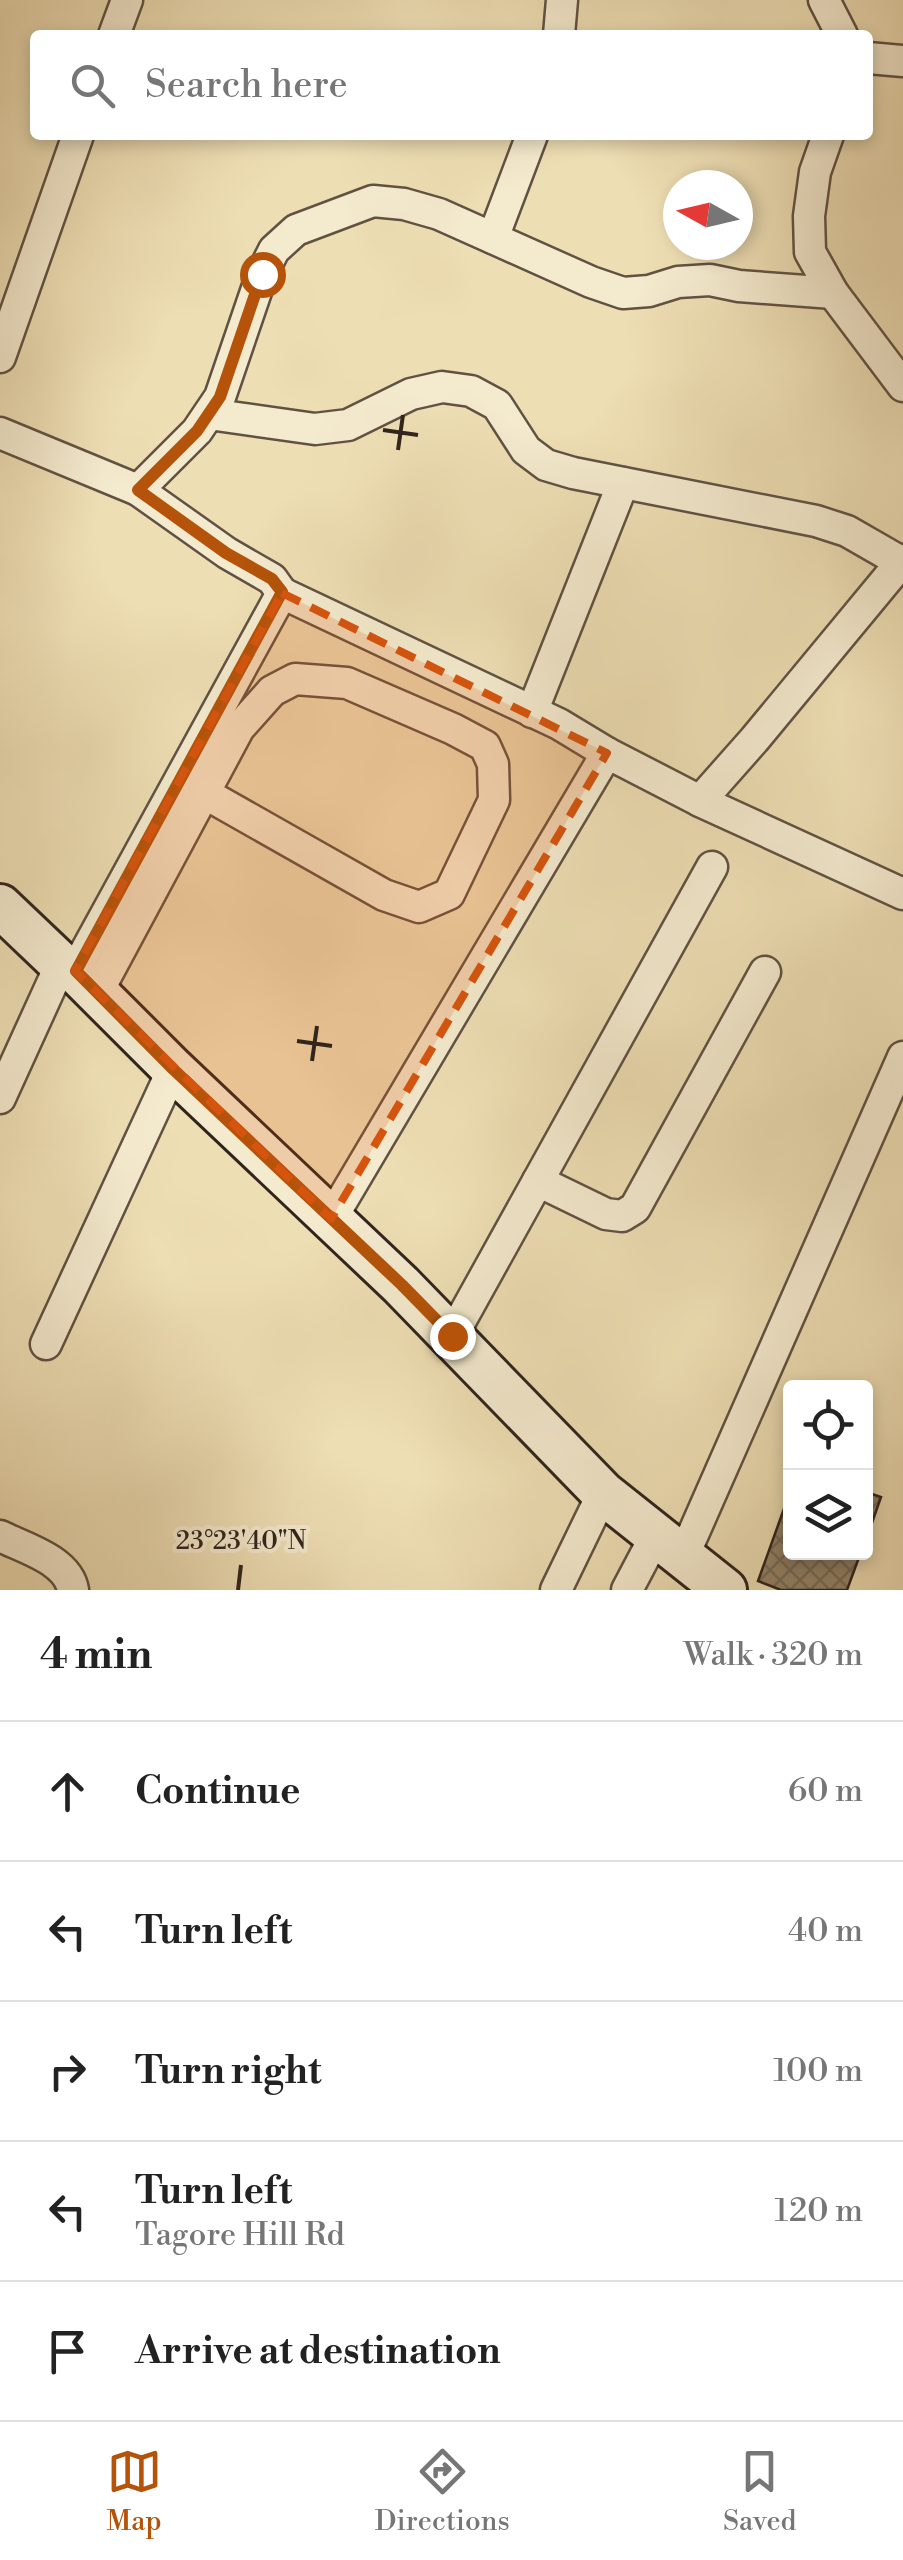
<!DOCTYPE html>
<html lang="en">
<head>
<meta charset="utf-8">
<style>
  body { margin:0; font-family:"Libre Bodoni",serif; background:#f2f2f2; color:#222 }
  .controls { position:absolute; right:30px; bottom:30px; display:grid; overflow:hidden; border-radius:10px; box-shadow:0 5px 15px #0003 }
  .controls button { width:90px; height:90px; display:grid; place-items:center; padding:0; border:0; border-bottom:2px solid #e0e0e0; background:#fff; color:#222; font:50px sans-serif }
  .compass { position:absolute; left:663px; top:170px; width:90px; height:90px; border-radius:50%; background:#fff; box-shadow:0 5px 15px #0003; rotate:278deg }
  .stop { position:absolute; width:30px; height:30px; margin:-22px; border:8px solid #b45309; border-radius:50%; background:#fff }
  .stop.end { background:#b45309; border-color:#fff; box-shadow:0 2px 10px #0008 }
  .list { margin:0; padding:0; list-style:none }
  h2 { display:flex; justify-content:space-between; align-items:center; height:130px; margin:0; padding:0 40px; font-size:42px }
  h2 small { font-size:32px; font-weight:400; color:#767676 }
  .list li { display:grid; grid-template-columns:65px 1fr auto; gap:30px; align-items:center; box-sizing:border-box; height:140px; padding:0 40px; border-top:2px solid #e0e0e0 }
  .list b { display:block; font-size:38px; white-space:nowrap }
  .list p { margin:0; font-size:32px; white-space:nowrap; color:#767676 }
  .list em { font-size:32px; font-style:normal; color:#767676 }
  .icon { flex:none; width:55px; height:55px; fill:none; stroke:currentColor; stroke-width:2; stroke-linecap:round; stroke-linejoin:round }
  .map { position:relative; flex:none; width:903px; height:1590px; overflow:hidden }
  .search { position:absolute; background:#fff; box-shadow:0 5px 15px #0003; left:30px; right:30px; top:30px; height:110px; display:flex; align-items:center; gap:25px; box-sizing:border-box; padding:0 35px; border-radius:10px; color:#767676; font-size:38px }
  .sheet { height:830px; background:#fff }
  nav { display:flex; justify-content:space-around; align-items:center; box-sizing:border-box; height:140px; border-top:2px solid #e0e0e0; background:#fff; font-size:28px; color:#767676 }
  nav a { display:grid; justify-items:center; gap:5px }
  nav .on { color:#b45309 }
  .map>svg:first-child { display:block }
  .building { fill:url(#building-cross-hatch); stroke:#30241d; stroke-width:2.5 }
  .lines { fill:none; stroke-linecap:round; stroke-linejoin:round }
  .street-casing { stroke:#605243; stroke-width:35 }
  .secondary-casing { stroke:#30241d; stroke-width:48 }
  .street { stroke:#f4eace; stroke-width:30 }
  .secondary { stroke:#f4eace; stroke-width:42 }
  .route { stroke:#b45309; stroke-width:12 }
  .marked { fill:#d6540e; fill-opacity:0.2; stroke:#d6540e; stroke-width:8; stroke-dasharray:20 12; stroke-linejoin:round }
  .ticks { fill:none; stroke:#30241d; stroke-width:4 }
  .ticks-label { font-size:25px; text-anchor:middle; fill:#30241d; stroke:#f4eace; stroke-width:8; stroke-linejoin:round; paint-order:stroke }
</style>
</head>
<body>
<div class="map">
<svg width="903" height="1590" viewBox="0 0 903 1590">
  <defs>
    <pattern id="building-cross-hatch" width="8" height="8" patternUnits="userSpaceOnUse" patternTransform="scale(2.5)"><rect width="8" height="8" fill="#93856c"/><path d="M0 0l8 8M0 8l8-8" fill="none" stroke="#786d58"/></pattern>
  </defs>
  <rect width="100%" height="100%" fill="#eedeb4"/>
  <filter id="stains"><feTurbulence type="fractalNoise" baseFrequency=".002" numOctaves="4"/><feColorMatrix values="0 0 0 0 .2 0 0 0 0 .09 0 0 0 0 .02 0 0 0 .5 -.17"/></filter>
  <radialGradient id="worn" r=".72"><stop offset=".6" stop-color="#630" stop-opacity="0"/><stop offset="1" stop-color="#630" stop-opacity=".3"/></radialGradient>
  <g class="building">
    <polygon points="790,1492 790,1552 861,1552 847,1590 781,1590 758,1581"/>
    <polygon points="866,1492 881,1497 866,1540"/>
  </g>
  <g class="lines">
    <g class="street-casing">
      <g id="street">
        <polyline points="824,0 842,35"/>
        <polyline points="114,35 127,0"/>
        <polyline points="559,35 562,0"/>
        <polyline points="868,58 903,61"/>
        <polyline points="828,135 815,172 809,216 810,252 833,293 903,386"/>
        <polyline points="493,238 532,135"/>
        <polyline points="0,357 78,135"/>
        <polyline points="209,414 315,429 348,425 411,394 442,387 471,391 497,405 526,450 546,465 573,473 816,521 847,531 901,562"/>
        <polyline points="0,433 138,490"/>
        <polyline points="282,593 272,579 227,553 138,490 197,431 220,397 262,274 274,250 296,230 373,201 404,204 439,214 591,282 623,293 649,291 678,282 710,280 739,286 833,293"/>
        <polyline points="532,712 623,483"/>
        <polyline points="700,801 903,894"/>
        <polyline points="75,971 282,593 559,724 607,753 700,801 754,740 903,560"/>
        <polyline points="97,993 239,728 272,691 295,679 347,683 453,729 485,746 493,764 494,800 449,894 419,907 384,895 204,793"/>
        <polyline points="0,1098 61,964"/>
        <polyline points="538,1181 606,1214 622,1216 635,1208 765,972"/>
        <polyline points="331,1219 607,753"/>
        <polyline points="452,1336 712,867"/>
        <polyline points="46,1344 173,1069"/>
        <path d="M0 1536C24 1548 68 1560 73 1590"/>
        <polyline points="683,1557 903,1057"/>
        <polyline points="556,1590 603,1493"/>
        <polyline points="627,1590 656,1535"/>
      </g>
    </g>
    <g class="secondary-casing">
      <polyline id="secondary" points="0,906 61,964 75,971 173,1069 401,1285 603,1493 725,1590"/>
    </g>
    <use href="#street" class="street"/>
    <use href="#secondary" class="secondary"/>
  </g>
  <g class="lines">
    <polyline class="route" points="262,274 220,397 197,431 138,490 226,553 272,579 282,592 76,971 173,1069 402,1285 452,1336"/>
  </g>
  <path class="marked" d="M282 593 607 753 331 1219 75 971Z"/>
  <path class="ticks" d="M383 430 418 435M398 450 403 415M297 1041 332 1046M312 1061 317 1026M238 1590 241 1565"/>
  <g class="ticks-label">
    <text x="241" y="1549">23°23'40"N</text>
  </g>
  <rect width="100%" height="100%" filter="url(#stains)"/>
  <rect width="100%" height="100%" fill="url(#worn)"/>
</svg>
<div class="controls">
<button><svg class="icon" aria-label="locate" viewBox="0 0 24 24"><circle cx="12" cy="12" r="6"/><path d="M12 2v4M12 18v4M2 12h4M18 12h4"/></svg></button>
<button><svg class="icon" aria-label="layers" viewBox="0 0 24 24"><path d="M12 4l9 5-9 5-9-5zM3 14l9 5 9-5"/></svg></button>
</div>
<svg class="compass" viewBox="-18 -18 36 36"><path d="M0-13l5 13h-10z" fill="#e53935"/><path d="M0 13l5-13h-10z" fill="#767676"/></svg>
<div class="stop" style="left:262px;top:274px"></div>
<div class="stop end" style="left:452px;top:1336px"></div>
<div class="search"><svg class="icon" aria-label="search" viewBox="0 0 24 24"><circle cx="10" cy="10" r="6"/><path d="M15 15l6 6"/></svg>Search here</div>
</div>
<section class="sheet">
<h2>4 min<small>Walk · 320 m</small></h2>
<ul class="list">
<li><svg class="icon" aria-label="ahead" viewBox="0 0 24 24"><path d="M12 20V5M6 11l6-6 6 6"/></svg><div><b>Continue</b></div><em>60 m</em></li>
<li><svg class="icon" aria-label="left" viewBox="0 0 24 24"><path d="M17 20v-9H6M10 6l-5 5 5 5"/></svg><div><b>Turn left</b></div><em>40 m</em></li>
<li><svg class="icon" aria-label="right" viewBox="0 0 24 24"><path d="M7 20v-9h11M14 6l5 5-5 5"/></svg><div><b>Turn right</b></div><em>100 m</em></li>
<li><svg class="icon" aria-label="left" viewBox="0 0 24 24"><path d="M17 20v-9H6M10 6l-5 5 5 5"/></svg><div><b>Turn left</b><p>Tagore Hill Rd</p></div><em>120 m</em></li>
<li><svg class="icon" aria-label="arrive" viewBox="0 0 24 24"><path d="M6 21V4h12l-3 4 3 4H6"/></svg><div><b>Arrive at destination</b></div></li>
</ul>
</section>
<nav>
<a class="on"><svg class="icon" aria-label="map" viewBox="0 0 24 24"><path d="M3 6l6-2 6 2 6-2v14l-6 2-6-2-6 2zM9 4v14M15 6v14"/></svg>Map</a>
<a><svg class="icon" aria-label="directions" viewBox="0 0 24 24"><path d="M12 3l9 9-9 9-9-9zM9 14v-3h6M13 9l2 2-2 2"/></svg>Directions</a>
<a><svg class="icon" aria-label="saved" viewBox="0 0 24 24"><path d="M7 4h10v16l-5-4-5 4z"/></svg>Saved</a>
</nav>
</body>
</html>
